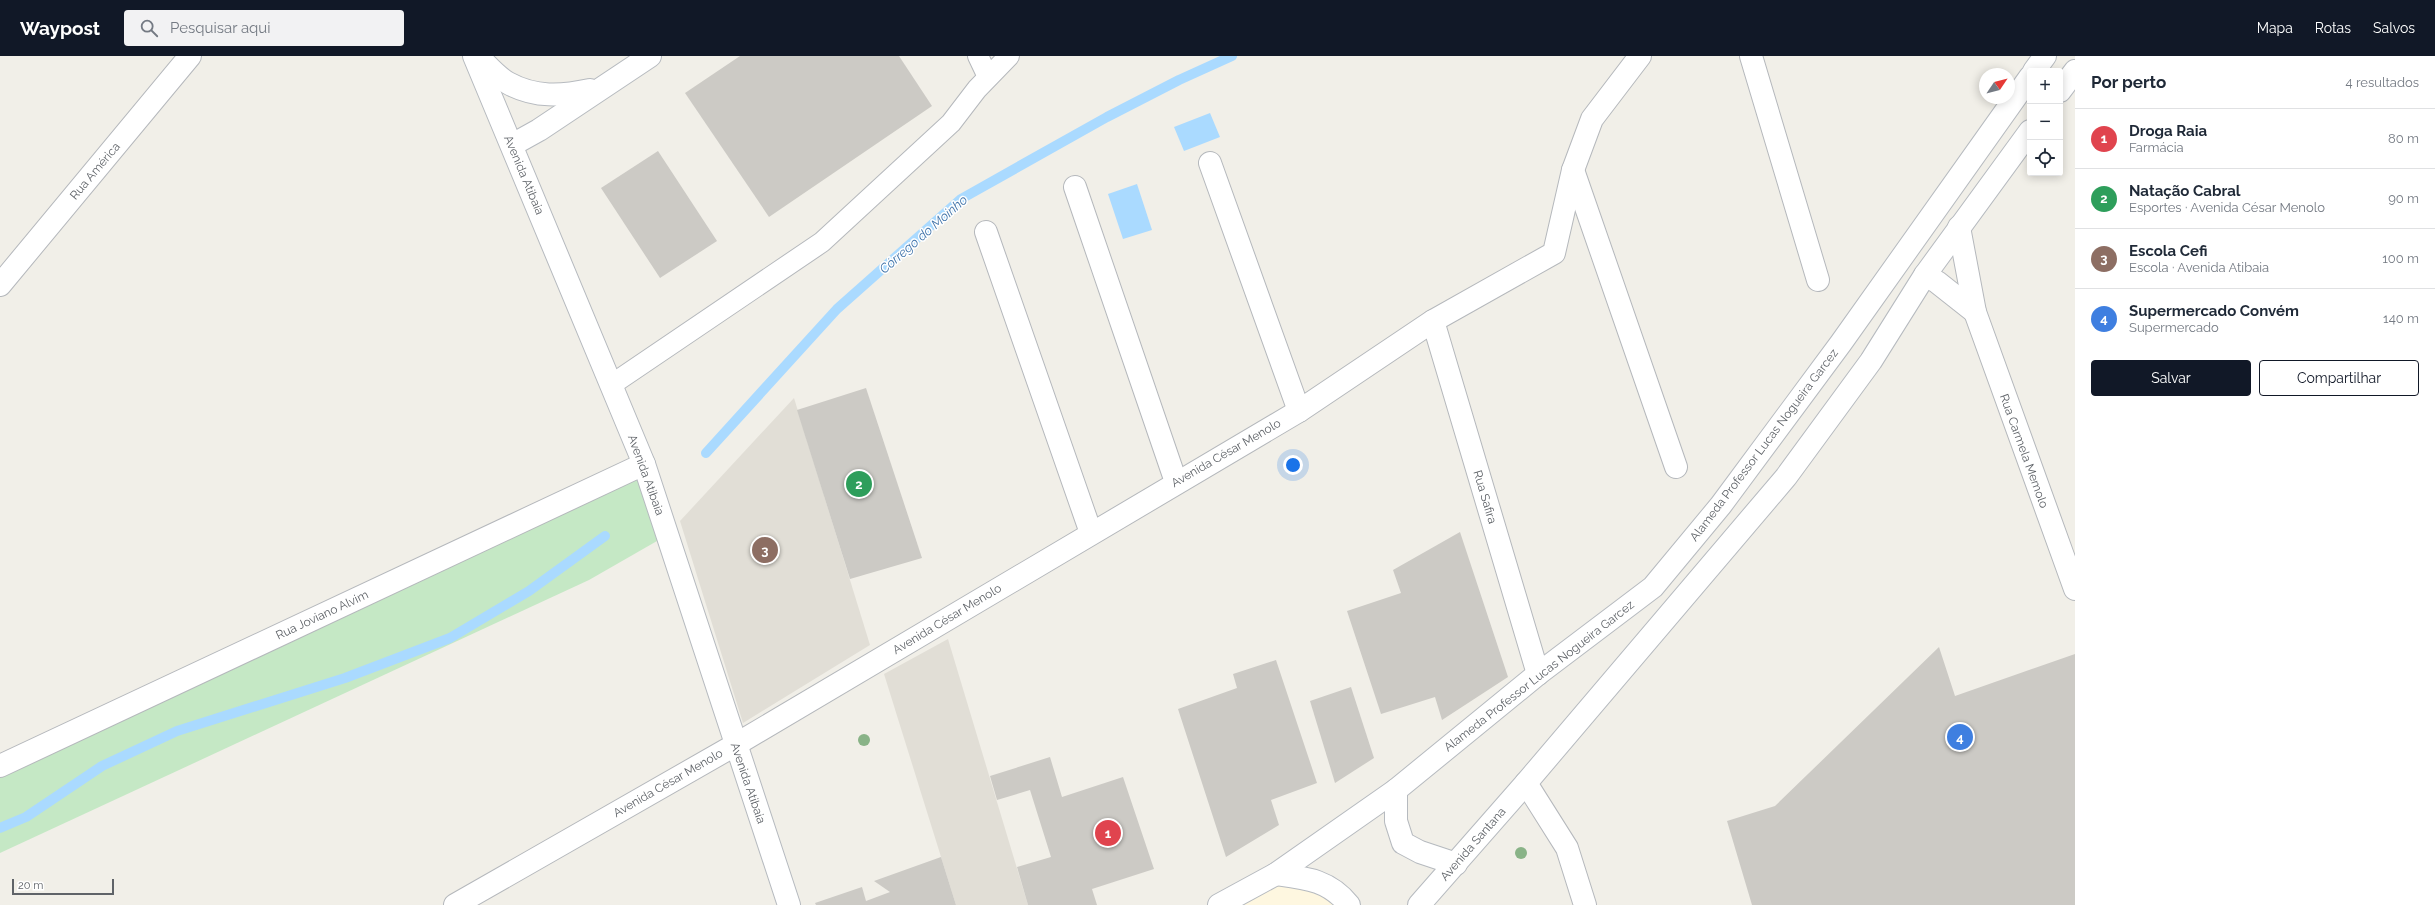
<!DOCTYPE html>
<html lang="pt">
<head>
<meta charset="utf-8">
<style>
  body { margin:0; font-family:Raleway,sans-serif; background:#f2f2f3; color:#1f2937 }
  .controls { position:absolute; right:12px; top:12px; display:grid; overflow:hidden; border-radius:4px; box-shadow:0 2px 10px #0003 }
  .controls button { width:36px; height:36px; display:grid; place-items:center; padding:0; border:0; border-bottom:1px solid #e0e1e3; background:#fff; color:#1f2937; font:20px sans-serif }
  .compass { position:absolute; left:1979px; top:12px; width:36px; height:36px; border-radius:50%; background:#fff; box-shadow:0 2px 10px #0003; rotate:55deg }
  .scale { position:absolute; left:12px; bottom:10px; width:102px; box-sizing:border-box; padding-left:4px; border:2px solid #5f6368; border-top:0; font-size:11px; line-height:14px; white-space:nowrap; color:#5f6368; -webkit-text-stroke:3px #fff; paint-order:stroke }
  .you { position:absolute; left:1293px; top:409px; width:14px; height:14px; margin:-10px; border:3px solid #fff; border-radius:50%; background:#1a73e8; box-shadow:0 0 0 6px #1a73e833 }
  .badge { display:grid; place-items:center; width:26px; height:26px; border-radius:50%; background:#111827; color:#fff; font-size:13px; font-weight:700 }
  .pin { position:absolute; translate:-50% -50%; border:2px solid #fff; box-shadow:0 1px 4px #0006 }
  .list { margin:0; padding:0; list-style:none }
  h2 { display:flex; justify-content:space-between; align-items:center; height:52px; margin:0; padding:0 16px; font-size:17px }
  h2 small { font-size:13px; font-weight:400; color:#747a83 }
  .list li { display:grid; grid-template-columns:26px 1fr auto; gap:12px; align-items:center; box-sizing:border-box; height:60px; padding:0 16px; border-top:1px solid #e0e1e3 }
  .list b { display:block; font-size:15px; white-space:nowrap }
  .list p { margin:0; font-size:13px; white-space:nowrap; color:#747a83 }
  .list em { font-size:13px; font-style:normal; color:#747a83 }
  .actions { display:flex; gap:8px; padding:12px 16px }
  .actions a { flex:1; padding:9px 0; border:1px solid #111827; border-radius:4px; text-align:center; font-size:14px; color:#111827 }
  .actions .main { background:#111827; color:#fff }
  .icon { flex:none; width:22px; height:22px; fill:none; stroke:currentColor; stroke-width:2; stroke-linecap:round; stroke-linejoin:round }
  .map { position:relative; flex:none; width:2075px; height:849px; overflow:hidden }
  header { display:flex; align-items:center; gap:24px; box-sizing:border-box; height:56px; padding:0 20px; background:#111827; color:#fff }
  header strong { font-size:19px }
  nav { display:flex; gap:22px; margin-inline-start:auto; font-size:14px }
  .search { width:280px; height:36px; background:#f2f2f3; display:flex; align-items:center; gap:10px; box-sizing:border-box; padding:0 14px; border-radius:4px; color:#747a83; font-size:15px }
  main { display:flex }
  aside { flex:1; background:#fff }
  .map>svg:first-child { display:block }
  .commercial { fill:#fef7e0 }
  .education { fill:#e1ded6 }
  .green { fill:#c5e8c5 }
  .water { fill:#aadaff }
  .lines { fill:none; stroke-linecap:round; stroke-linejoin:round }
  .stream { stroke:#aadaff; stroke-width:10 }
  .building { fill:#cccac5 }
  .lane-casing { stroke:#b5b8bc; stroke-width:22 }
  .street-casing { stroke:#b5b8bc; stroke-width:24 }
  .secondary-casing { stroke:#b6babf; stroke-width:24 }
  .lane { stroke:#fff; stroke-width:20 }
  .street { stroke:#fff; stroke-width:22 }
  .secondary { stroke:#fff; stroke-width:22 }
  .tree { fill:#89b387 }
  .labels { text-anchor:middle; stroke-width:3; stroke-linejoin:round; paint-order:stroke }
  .street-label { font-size:12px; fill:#5f6368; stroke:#fff }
  .water-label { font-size:13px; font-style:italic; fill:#4174aa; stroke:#fff }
</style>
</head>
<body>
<header>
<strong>Waypost</strong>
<div class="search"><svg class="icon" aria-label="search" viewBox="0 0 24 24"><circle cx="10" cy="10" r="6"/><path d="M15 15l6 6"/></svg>Pesquisar aqui</div>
<nav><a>Mapa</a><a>Rotas</a><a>Salvos</a></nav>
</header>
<main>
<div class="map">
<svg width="2075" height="849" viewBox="0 0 2075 849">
  <rect width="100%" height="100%" fill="#f1efe8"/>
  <polygon class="commercial" points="1276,827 1304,829 1341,849 1236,849"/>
  <g class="education">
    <polygon points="794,342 870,589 743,667 680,465"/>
    <polygon points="948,583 1028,849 956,849 884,618"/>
  </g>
  <polygon class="green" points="641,412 664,481 589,524 0,797 0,711"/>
  <g class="water">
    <polygon points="1210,57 1220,81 1184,95 1174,71"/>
    <polygon points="1137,128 1152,174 1123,183 1108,138"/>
  </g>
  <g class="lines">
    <g class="stream">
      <polyline points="706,397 837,253 961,143 1107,61 1179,24 1232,0"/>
      <polyline points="0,772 26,761 102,710 177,675 345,622 450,582 529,535 605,480"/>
    </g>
  </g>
  <g class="building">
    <polygon points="740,0 899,0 932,50 769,161 685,37"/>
    <polygon points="658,95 717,185 660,222 601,132"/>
    <polygon points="866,332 922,502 850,523 797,354"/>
    <polygon points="1460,476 1508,621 1442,664 1435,641 1381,658 1347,555 1401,537 1393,514"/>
    <polygon points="1939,591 1955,640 2075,598 2075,849 1752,849 1727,765 1775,750"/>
    <polygon points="1276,604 1317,727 1271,744 1279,769 1226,801 1178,653 1237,632 1233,618"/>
    <polygon points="1351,631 1374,702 1335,727 1310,645"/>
    <polygon points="1050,701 1062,741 1123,721 1154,813 1092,833 1097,849 1028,849 1017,811 1051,801 1030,734 997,744 990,720"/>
    <polygon points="941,801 956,849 816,849 815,847 862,831 866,845 890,836 874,825"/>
  </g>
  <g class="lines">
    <g class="lane-casing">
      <g id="lane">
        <polyline points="978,0 988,21"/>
        <polyline points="611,329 822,186 951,67 977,33 1009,0"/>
      </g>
    </g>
    <g class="street-casing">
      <g id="street">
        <polyline points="1751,0 1818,224"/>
        <polyline points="1210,107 1299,355"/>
        <polyline points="1573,114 1676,411"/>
        <polyline points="1075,131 1176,426"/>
        <polyline points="1959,171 1975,256 2075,533"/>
        <polyline points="986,176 1091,477"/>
        <polyline points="1925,219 1937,226 1975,256"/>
        <polyline points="0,229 190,0"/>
        <polyline points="1433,265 1538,618"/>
        <polyline points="0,710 644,408"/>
        <polyline points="1526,727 1567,792 1585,849"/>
        <polyline points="455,849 735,689 1299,355 1433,265 1554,197 1573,114 1592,63 1640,0"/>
      </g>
    </g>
    <g class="secondary-casing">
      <g id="secondary">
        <polyline points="474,0 644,408 789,849"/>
        <path d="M478 0C487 9 497 21 508 27 535 42 562 40 590 34"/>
        <polyline points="2034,15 2045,0"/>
        <polyline points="2060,35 2075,15"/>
        <polyline points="512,89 539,74 650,0"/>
        <polyline points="1396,734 1396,765 1403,787 1420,796 1456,808"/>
        <path d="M1276 818C1306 822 1329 824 1349 849"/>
        <polyline points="1219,849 1276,818 1396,734 1538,618 1653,531 1721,449 1841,287 2030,21"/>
        <polyline points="1419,849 1526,727 1786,421 1871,305 1925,219 2030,75"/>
      </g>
    </g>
    <use href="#lane" class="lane"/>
    <use href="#street" class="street"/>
    <use href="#secondary" class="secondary"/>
  </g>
  <g class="tree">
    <circle cx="864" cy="684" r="6"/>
    <circle cx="1521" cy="797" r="6"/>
  </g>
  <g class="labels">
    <g class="street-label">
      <text transform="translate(95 115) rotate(-50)" y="4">Rua América</text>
      <text transform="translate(524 119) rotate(67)" y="4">Avenida Atibaia</text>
      <text transform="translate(1764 389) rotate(-53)" y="4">Alameda Professor Lucas Nogueira Garcez</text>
      <text transform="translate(2024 395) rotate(70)" y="4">Rua Carmela Memolo</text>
      <text transform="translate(1226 397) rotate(-30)" y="4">Avenida César Menolo</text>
      <text transform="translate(646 419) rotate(70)" y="4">Avenida Atibaia</text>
      <text transform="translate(1485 441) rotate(73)" y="4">Rua Safira</text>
      <text transform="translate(322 559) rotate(-25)" y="4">Rua Joviano Alvim</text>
      <text transform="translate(947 563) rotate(-31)" y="4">Avenida César Menolo</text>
      <text transform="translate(1539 620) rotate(-38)" y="4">Alameda Professor Lucas Nogueira Garcez</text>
      <text transform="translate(668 727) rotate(-30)" y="4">Avenida César Menolo</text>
      <text transform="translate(748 727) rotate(71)" y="4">Avenida Atibaia</text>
      <text transform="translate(1473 788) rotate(-49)" y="4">Avenida Santana</text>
    </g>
    <g class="water-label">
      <text transform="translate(923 178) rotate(-41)" y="5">Córrego do Moinho</text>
    </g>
  </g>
</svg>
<div class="controls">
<button>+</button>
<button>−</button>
<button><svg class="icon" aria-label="locate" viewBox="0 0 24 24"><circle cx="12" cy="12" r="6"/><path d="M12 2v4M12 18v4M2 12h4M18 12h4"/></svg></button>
</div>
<svg class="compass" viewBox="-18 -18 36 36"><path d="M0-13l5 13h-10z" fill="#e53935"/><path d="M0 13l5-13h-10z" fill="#747a83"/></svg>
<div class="scale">20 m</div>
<div class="you"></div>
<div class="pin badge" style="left:1108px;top:777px;background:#e0444e">1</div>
<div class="pin badge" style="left:859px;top:428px;background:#2e9e5b">2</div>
<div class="pin badge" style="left:765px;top:494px;background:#8d6e63">3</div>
<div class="pin badge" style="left:1960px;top:681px;background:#3f7fe0">4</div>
</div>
<aside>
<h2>Por perto<small>4 resultados</small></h2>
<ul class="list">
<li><span class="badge" style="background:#e0444e">1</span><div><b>Droga Raia</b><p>Farmácia</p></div><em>80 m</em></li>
<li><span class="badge" style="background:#2e9e5b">2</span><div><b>Natação Cabral</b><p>Esportes · Avenida César Menolo</p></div><em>90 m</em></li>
<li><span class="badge" style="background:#8d6e63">3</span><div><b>Escola Cefi</b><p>Escola · Avenida Atibaia</p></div><em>100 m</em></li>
<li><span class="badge" style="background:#3f7fe0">4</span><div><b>Supermercado Convém</b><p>Supermercado</p></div><em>140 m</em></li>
</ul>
<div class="actions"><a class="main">Salvar</a><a>Compartilhar</a></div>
</aside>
</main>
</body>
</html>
